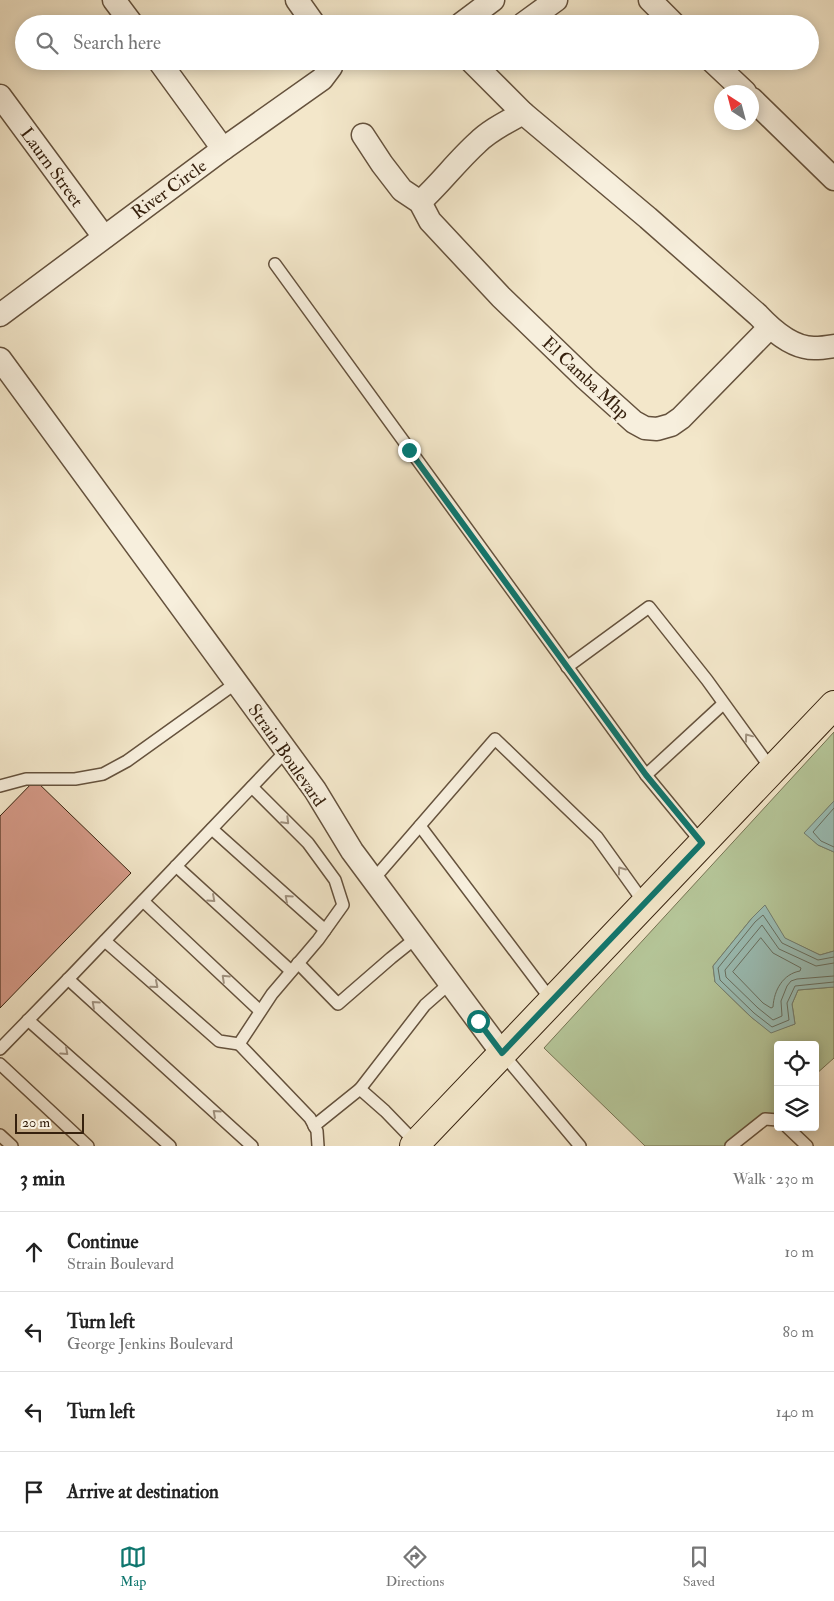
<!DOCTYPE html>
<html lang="en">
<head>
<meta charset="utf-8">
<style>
  body { margin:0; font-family:"IM FELL Double Pica",serif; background:#f2f2f2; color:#222 }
  .controls { position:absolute; right:15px; bottom:15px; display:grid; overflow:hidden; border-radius:5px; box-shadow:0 2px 12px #0003 }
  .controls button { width:45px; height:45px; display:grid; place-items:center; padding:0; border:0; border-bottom:1px solid #e0e0e0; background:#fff; color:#222; font:25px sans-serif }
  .compass { position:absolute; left:714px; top:85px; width:45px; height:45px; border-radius:50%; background:#fff; box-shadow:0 2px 12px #0003; rotate:324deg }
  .scale { position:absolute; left:15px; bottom:12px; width:69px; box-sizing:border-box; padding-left:5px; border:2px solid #36210e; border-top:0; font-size:14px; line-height:18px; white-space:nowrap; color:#36210e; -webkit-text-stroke:4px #f7efdd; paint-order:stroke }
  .stop { position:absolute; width:15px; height:15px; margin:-11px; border:4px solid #0f766e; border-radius:50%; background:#fff }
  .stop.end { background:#0f766e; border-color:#fff; box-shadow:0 1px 5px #0008 }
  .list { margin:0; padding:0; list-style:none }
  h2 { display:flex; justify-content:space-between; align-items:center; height:65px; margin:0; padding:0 20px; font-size:21px }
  h2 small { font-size:16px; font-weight:400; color:#767676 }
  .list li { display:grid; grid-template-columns:32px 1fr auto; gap:15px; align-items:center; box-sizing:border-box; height:80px; padding:0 20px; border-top:1px solid #e0e0e0 }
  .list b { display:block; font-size:19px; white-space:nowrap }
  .list p { margin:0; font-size:16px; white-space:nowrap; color:#767676 }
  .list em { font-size:16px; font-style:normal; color:#767676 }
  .icon { flex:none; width:28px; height:28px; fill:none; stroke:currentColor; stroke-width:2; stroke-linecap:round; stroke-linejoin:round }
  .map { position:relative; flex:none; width:834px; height:1146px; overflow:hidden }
  .search { position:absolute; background:#fff; box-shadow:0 2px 12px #0003; left:15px; right:15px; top:15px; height:55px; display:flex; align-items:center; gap:12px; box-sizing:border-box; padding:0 18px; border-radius:28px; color:#767676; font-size:19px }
  .sheet { height:385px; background:#fff }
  nav { display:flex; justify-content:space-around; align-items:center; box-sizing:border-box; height:70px; border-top:1px solid #e0e0e0; background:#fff; font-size:14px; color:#767676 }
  nav a { display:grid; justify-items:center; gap:2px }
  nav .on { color:#0f766e }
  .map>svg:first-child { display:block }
  .green { fill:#b6c79a; stroke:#767454 }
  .water { fill:#9bbfb7; stroke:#738073 }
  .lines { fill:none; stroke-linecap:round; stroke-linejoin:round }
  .shore { stroke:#687062; stroke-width:1 }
  .building { fill:#d59a88; stroke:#36210e }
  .service-casing { stroke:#65523d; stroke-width:14 }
  .minor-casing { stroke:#65523d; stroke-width:25 }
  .primary-casing { stroke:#36210e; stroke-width:30 }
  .service { stroke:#f7efdd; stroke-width:11 }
  .minor { stroke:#f7efdd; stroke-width:22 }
  .primary { stroke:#f3e7ca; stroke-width:28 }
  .oneway { stroke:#a09280 }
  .route { stroke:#0f766e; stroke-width:6 }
  .labels { text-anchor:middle; stroke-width:4.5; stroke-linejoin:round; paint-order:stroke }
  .street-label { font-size:18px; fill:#36210e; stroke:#f7efdd }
</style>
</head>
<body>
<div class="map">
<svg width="834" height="1146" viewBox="0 0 834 1146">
  <rect width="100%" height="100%" fill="#f3e7ca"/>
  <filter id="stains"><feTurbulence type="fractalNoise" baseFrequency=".004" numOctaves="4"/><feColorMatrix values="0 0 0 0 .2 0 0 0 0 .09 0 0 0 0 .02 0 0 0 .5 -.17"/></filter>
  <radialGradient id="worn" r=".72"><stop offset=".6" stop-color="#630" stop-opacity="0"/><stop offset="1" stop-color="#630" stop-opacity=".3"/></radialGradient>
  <polygon class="green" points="834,732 834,801 805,833 818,845 834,852 834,951 820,955 784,938 765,906 752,918 713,966 715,982 751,1017 771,1032 795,1024 792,1004 798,990 834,987 834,1058 815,1075 815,1045 778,1045 778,1110 739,1146 645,1146 544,1048"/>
  <g class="water">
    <polygon points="834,801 834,852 818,845 804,833"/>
    <polygon points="765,905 785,938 820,955 834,951 834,987 798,990 792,1004 795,1024 771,1033 751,1017 715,982 713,966 752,918"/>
  </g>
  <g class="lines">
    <g class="shore">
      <polyline points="834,808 813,832 821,841 834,847"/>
      <path d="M761 938 773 953 801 968 800 971C783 974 774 990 773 1007L771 1008 763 1003 733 972Z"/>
      <polyline points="834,957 818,960 782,943 763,915 755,922 718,968 720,980 754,1013 772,1027 789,1020 787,1003 795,986 834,982"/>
      <polyline points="834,963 816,966 779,949 762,925 725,970 726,977 758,1008 773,1020 782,1016 781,1001 787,986 791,981 797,979 834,976"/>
    </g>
  </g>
  <polygon class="building" points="35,780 131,873 0,1008 0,816"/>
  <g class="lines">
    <g class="service-casing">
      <g id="service">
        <polyline points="275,264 646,775 702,843"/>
        <polyline points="567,667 649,607 707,680 772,770"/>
        <polyline points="646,775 723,704"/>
        <polyline points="0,786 26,779 75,779 103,774 127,761 236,683"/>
        <polyline points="252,787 308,843 335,880 343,905 318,940 272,994 239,1044 310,1118 317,1131 318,1146"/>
        <polyline points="420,826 552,1001"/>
        <polyline points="212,829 325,930"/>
        <polyline points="176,866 291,971"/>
        <polyline points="373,880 495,739 597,837 645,904"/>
        <polyline points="143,901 260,1011"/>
        <polyline points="105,941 219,1041 239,1044"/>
        <polyline points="298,963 338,1004 391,958 416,938"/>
        <polyline points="68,979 252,1146"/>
        <polyline points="28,1020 170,1146"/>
        <polyline points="0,1049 74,973 286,751"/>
        <polyline points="502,1053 580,1146"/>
        <polyline points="0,1064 88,1146"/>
        <polyline points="360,1089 425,1005 450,983"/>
        <polyline points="314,1126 360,1089 385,1111 416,1143"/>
        <polyline points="787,1127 807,1146"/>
        <polyline points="0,1135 12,1146"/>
        <polyline points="731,1146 765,1119 778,1120"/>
      </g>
    </g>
    <g class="minor-casing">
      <g id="minor">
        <polyline points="114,0 132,24"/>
        <polyline points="297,0 314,24"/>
        <polyline points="650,0 674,24"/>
        <polyline points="461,24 493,0"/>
        <polyline points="523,24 556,0"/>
        <polyline points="159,61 223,149"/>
        <path d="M471 61 523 113 648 218 758 315C772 330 793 348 814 348 821 348 828 347 834 346"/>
        <polyline points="712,61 745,92"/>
        <polyline points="0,96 104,237"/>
        <polyline points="752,99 834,179"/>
        <polyline points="363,135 382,164 402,190 420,202 430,221 501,297 585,378 634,422 645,428 657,429 671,425 681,418 769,328"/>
        <path d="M420 202C440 184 457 161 477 143 490 130 507 122 523 113"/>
        <polyline points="0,315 223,149 322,79 331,67 332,61"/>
        <polyline points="0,359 315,790 352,851 502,1053"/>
      </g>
    </g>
    <g class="primary-casing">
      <polyline id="primary" points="414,1146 834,705"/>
    </g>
    <use href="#service" class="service"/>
    <use href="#minor" class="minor"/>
    <use href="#primary" class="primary"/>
  </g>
  <defs><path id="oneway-chevron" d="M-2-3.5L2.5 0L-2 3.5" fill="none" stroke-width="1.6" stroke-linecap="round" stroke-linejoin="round" transform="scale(1.25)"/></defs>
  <g class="oneway">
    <use href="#oneway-chevron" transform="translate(748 737) rotate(-127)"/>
    <use href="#oneway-chevron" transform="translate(286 821) rotate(45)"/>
    <use href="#oneway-chevron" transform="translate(621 870) rotate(-126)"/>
    <use href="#oneway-chevron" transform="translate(288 898) rotate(-138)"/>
    <use href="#oneway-chevron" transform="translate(212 899) rotate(42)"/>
    <use href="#oneway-chevron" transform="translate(225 978) rotate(-137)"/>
    <use href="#oneway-chevron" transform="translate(155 985) rotate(41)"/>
    <use href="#oneway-chevron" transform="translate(95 1004) rotate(-138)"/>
    <use href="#oneway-chevron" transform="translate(65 1052) rotate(42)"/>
    <use href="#oneway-chevron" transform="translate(216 1113) rotate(-138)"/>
  </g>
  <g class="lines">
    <polyline class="route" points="409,450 646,775 702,843 502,1053 478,1021"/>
  </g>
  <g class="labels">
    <g class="street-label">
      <text transform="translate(52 167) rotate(54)" y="6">Laurn Street</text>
      <text transform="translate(169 189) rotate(-36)" y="6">River Circle</text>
      <text transform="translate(586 378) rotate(43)" y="6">El Camba Mhp</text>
      <text transform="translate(287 755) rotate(55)" y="6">Strain Boulevard</text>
    </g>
  </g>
  <rect width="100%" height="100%" filter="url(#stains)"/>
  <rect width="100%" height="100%" fill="url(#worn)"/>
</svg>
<div class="controls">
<button><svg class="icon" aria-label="locate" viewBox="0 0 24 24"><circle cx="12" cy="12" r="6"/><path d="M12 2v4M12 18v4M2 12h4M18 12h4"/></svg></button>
<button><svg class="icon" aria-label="layers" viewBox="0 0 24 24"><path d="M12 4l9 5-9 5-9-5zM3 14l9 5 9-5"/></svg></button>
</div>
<svg class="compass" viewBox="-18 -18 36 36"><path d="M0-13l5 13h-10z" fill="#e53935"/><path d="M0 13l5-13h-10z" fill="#767676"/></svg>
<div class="scale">20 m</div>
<div class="stop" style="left:478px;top:1021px"></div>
<div class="stop end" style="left:409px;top:450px"></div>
<div class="search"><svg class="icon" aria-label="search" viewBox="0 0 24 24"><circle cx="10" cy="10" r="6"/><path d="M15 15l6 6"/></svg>Search here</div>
</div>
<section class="sheet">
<h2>3 min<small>Walk · 230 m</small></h2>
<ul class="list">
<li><svg class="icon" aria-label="ahead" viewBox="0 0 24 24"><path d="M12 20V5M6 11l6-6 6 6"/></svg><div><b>Continue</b><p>Strain Boulevard</p></div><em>10 m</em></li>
<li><svg class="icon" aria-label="left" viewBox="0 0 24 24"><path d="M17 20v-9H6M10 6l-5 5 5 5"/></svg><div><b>Turn left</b><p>George Jenkins Boulevard</p></div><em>80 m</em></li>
<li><svg class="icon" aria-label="left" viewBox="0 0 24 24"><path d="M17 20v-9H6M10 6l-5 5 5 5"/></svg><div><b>Turn left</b></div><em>140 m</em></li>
<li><svg class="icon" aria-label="arrive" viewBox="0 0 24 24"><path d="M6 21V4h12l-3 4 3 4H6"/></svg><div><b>Arrive at destination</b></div></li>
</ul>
</section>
<nav>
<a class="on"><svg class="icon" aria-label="map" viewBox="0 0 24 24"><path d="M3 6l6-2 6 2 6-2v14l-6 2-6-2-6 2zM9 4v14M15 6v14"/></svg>Map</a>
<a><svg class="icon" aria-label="directions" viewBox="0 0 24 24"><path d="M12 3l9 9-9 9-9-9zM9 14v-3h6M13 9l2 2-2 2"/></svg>Directions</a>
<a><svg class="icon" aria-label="saved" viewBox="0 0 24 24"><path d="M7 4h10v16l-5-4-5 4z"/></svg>Saved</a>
</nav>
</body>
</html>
